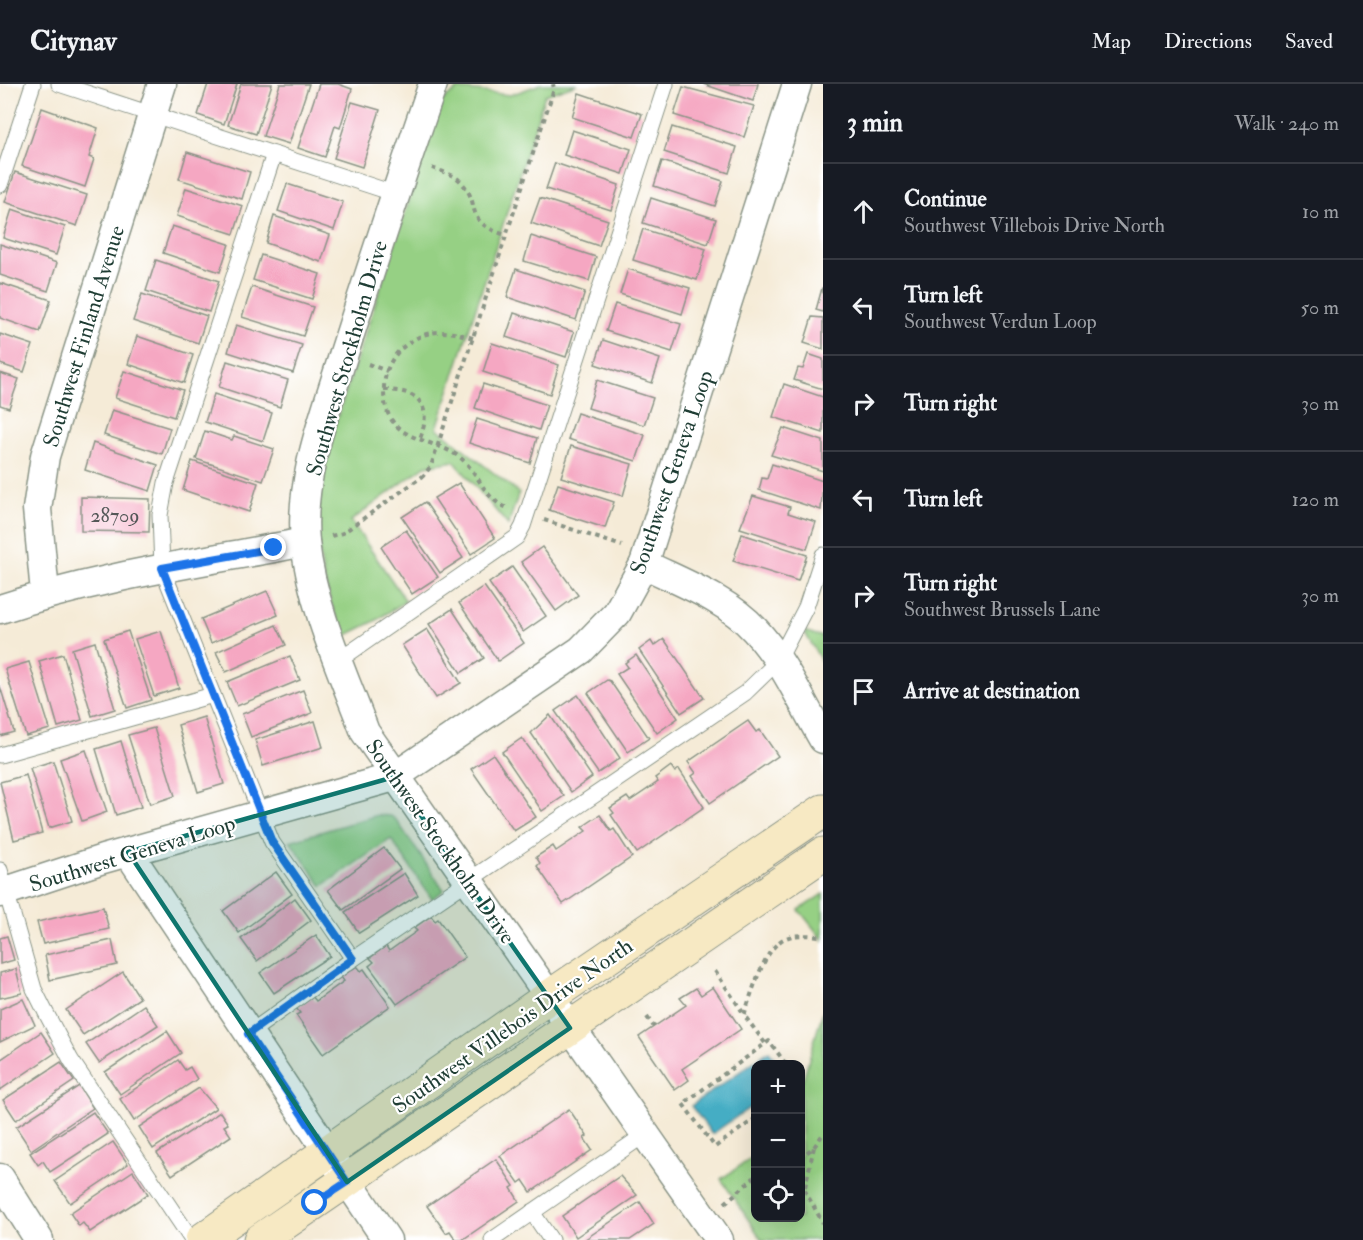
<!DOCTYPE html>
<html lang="en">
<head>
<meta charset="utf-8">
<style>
  body { margin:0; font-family:"IM FELL Double Pica",serif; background:#242831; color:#f1f3f6 }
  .controls { position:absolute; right:18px; bottom:18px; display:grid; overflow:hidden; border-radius:12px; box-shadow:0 6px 24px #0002 }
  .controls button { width:54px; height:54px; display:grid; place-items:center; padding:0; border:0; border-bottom:2px solid #363941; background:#171b24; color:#f1f3f6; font:30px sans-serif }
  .stop { position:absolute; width:18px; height:18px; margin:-14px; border:4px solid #1a73e8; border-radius:50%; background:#fff }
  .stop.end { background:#1a73e8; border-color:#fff; box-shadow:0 2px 6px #0008 }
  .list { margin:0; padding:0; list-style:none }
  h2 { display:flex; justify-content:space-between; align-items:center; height:78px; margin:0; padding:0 24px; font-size:26px }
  h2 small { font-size:20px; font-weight:400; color:#9ea1a6 }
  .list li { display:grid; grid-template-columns:39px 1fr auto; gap:18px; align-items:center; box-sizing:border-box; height:96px; padding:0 24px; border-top:2px solid #363941 }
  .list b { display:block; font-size:22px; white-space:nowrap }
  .list p { margin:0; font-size:20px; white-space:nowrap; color:#9ea1a6 }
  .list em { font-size:20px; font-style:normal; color:#9ea1a6 }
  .icon { flex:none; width:33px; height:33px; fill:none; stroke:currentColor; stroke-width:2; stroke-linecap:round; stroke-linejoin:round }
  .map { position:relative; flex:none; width:823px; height:1156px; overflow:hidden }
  header { display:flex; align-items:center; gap:36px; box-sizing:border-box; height:84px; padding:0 30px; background:#171b24; border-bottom:2px solid #363941 }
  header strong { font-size:28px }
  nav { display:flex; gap:33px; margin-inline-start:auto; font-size:21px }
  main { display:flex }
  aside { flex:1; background:#171b24 }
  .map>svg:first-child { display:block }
  .green { fill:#96d084; stroke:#5a865c; stroke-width:1.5 }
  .water { fill:#45adc4; stroke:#32757c; stroke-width:1.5 }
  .building { fill:#f5a7c2 }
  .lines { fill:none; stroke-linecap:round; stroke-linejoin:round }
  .lane-casing { stroke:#8a9486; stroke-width:17 }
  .street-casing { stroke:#8a9486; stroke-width:31 }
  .secondary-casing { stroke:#8a9486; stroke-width:35 }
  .path { stroke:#8a9486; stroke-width:4; stroke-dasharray:4.5 4.5; stroke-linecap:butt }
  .lane { stroke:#fff; stroke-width:15 }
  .street { stroke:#fff; stroke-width:28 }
  .secondary { stroke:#f7e9c3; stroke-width:33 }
  .route { stroke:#1a73e8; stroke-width:8 }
  .marked { fill:#0f766e; fill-opacity:0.2; stroke:#0f766e; stroke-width:4.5; stroke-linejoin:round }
  .labels { text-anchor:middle; stroke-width:4.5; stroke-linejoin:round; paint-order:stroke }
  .number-label { font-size:20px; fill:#545858 }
  .street-label { font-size:22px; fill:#1f3d34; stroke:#fff }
</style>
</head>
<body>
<header>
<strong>Citynav</strong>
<nav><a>Map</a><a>Directions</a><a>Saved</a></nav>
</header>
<main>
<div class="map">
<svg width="823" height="1156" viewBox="0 0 823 1156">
  <rect width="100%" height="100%" fill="#fff"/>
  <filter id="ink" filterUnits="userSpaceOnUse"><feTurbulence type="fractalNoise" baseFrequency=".0167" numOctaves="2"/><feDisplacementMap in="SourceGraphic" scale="12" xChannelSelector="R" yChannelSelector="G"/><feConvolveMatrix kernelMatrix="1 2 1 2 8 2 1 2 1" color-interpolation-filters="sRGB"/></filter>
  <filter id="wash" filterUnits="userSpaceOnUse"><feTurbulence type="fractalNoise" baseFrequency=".008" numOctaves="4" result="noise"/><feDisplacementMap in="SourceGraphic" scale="24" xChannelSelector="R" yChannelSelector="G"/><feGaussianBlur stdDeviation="1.35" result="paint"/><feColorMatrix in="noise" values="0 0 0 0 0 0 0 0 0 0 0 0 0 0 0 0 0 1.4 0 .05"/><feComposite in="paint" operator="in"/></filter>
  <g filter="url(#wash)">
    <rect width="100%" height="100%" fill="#f5ebd7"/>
    <g class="green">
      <path d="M541 0H577L545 11 437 344 519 409 508 441 454 377 425 382 351 437 406 517 375 537 345 552C312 485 312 427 330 356L434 41 442 17 458 5 510 11Z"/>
      <polygon points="804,547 823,553 823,580"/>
      <polygon points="378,731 391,732 397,737 444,806 432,815 391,755 322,802 290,757"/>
      <polygon points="823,810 823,856 799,826"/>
      <polygon points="823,927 823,1156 762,1156 721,1095 755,1072 756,1134 800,1134 801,1002"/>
    </g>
    <polygon class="water" points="769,967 779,980 756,980 755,1020 712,1050 691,1022"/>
    <g id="blocks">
      <g class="building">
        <polygon points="208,0 237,0 224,40 198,31"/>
        <polygon points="241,0 272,0 256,50 228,41"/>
        <polygon points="280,0 309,0 289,60 263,52"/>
        <polygon points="319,0 338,0 352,5 340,44 335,42 325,73 298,64"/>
        <polygon points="703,0 758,0 753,17"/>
        <polygon points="683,3 754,22 744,53 674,31"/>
        <polygon points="579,9 642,30 634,53 572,33"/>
        <polygon points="352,18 380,26 362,83 334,74"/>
        <polygon points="42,24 98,44 89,73 94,75 85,103 22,82"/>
        <polygon points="672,43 737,63 729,89 664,68"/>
        <polygon points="572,46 631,65 623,90 564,71"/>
        <polygon points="187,68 250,88 242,115 179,95"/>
        <polygon points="662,77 723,97 715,122 654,102"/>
        <polygon points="555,79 619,101 611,126 546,105"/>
        <polygon points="15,88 87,111 77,142 5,118"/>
        <polygon points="287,100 343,118 334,146 278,127"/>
        <polygon points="186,104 243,122 234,150 177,132"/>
        <polygon points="540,114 608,136 599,162 531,139"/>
        <polygon points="651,114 716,135 708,160 643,139"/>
        <polygon points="12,125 65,143 56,171 3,154"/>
        <polygon points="274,132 330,151 321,178 266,159"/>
        <polygon points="172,142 229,160 220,188 163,169"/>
        <polygon points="643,145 706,165 697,196 633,176"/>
        <polygon points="531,152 596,173 589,197 524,177"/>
        <polygon points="0,160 57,179 48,207 0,191"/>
        <polygon points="261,171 320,190 312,215 253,196"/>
        <polygon points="156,176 219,197 209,228 146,207"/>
        <polygon points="516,185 585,208 576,236 507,213"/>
        <polygon points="628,185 690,204 682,230 620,210"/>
        <polygon points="0,199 51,216 40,248 0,234"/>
        <polygon points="252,203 313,223 303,252 242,233"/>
        <polygon points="822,204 823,204 823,228 816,226"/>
        <polygon points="142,210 207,232 198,259 133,237"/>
        <polygon points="615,220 681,240 672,268 606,247"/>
        <polygon points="514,229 574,248 566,273 506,253"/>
        <polygon points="812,233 823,234 823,265 804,259"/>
        <polygon points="236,241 302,261 293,289 228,268"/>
        <polygon points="0,250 33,261 24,288 0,280"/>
        <polygon points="137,252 193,271 184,299 128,280"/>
        <polygon points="603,256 660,275 652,299 595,280"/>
        <polygon points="492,259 559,281 550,310 483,288"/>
        <polygon points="808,270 823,275 823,305 794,296 798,284 803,285"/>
        <polygon points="227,277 288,296 280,323 219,303"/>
        <polygon points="124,287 183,306 174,333 115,314"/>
        <polygon points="0,289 19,295 9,324 0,321"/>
        <polygon points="597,296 653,314 644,341 588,324"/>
        <polygon points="483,300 547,321 539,346 475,324"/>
        <polygon points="784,300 823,313 823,349 773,333"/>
        <polygon points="214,310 272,329 263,357 205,338"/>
        <polygon points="112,326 170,344 162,370 104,351"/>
        <polygon points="577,329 645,351 636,377 568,355"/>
        <polygon points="477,335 537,354 530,379 469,359"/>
        <polygon points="783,344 823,357 823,387 771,371"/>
        <polygon points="205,347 232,356 234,352 274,365 263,397 196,375"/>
        <polygon points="93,359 158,381 150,407 85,386"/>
        <polygon points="571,362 632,380 623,412 561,393"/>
        <polygon points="192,377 258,399 249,428 183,406"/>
        <polygon points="772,380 823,397 821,426 759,406 762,394 767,395"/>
        <polygon points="459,399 495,454 471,470 434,414"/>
        <polygon points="558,400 614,418 605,444 549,426"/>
        <polygon points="753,412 790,423 788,429 816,438 807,465 740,444"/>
        <polygon points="81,413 150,415 149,448 81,447"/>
        <polygon points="425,418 463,474 440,489 402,433"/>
        <polygon points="406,446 438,493 412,510 381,463"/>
        <polygon points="742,450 807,471 798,497 733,477"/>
        <polygon points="542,463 578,511 556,527 521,478"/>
        <polygon points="512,483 546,532 523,548 489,499"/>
        <polygon points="484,502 524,559 498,577 459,519"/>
        <polygon points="267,507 278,531 211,559 201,535"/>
        <polygon points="452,525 484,574 461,589 429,540"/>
        <polygon points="276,541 286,561 226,588 216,568"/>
        <polygon points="427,545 461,599 436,614 402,561"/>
        <polygon points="128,547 151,616 127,624 104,555"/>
        <polygon points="161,547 179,604 154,612 135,555"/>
        <polygon points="664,555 704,614 681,629 639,566 651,557 654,562"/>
        <polygon points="95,558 115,625 92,632 72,565"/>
        <polygon points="63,570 82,636 58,643 39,577"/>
        <polygon points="636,571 678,634 657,649 617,590 628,583 625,579"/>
        <polygon points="290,572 300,596 237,622 227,598"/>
        <polygon points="29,578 50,645 26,652 5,585"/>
        <polygon points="607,596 610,597 649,654 628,668 588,609"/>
        <polygon points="0,602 14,648 0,652"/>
        <polygon points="303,606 312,629 251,653 242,630"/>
        <polygon points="578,611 620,674 598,689 555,627"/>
        <polygon points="550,631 592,693 571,708 531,649"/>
        <polygon points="204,633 224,700 198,708 178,641"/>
        <polygon points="315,637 323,663 263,682 255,656"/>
        <polygon points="748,637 756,648 760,646 778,672 710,719 692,692 696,689 688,678"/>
        <polygon points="154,644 175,712 150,720 128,651"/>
        <polygon points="522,654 564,712 542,727 502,668"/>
        <polygon points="121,657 141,723 116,731 96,665"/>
        <polygon points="86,666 107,728 82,737 60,675"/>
        <polygon points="493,670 536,733 514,747 471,685"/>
        <polygon points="53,677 72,737 49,744 30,684"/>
        <polygon points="671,682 675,688 679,685 704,723 637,769 611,731 614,729 610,724 627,713 630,717 658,698 655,694"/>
        <polygon points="26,691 42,749 14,756 0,698"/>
        <polygon points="600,731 611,747 614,745 632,773 563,820 537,782 540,779 536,773 553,762 556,767 586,747 582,743"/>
        <polygon points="384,764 400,785 343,826 328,806"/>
        <polygon points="276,788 292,810 239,849 223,827"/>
        <polygon points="404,789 418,811 359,849 345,828"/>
        <polygon points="295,814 311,836 257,877 241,855"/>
        <polygon points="103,823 109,845 43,860 37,838"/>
        <polygon points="431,832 435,837 438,835 465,873 397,920 369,882 374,878 370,874 386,862 389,867 417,847 414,844"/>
        <polygon points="316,851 330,872 274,909 260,889"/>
        <polygon points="7,852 14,876 0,880 0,854"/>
        <polygon points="112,856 117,881 50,896 45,871"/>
        <polygon points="357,882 361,887 364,885 390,922 323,970 296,931 300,929 296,924 312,912 316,917 344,897 341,893"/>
        <polygon points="16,885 22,909 0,914 0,889"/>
        <polygon points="123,888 140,914 83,951 66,926"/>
        <polygon points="713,903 741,945 682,985 689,996 675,1006 639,953 686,921 680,914 696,904 701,911"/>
        <polygon points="23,915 35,941 0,958 0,925"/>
        <polygon points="144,921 158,941 99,979 86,960"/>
        <polygon points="167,947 181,969 120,1010 105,988"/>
        <polygon points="41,948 55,969 0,1006 0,976"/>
        <polygon points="178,976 185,986 190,983 197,995 134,1037 120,1015"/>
        <polygon points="61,978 74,997 16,1036 3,1016"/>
        <polygon points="79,1002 93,1024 31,1066 16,1043"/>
        <polygon points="199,1004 216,1024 153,1065 139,1043"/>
        <polygon points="569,1025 587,1052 584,1054 592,1066 531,1108 523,1096 519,1099 500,1072"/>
        <polygon points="93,1028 108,1050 50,1088 43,1077 38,1081 30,1069"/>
        <polygon points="220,1028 228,1040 224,1042 231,1052 172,1091 157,1069"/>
        <polygon points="113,1058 128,1080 70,1119 55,1097"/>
        <polygon points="496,1075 514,1102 511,1104 519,1117 462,1156 456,1156 450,1147 446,1149 427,1122"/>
        <polygon points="133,1087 148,1110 90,1148 83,1139 79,1142 70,1129"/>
        <polygon points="620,1092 637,1111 576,1153 562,1132"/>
        <polygon points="640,1118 654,1140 630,1156 584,1156"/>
      </g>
    </g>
  </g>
  <g filter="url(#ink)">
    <use href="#blocks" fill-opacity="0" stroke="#8a9486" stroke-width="1.5"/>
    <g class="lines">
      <g class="lane-casing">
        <g id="lane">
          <polyline points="59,0 396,110"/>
          <polyline points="274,70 166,399 160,431 162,484 272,758 353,875"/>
          <polyline points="0,101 33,0"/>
          <polyline points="338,577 517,453 523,442 666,0"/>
          <polyline points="0,671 213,611"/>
          <polyline points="0,786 34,905 45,927 71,976 192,1156"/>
          <polyline points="248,950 353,875 745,609 778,577 806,523 823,471"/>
          <polyline points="532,1128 551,1156"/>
          <polyline points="492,1156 644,1051"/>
        </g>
      </g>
      <g class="street-casing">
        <g id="street">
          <path d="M433 0C402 90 372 181 343 272 325 331 299 394 305 458 312 523 342 587 365 648L719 1156"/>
          <path d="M644 480C680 498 727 515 755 546 784 577 802 619 823 655"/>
          <polyline points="45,509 37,425 45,372 162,0"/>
          <path d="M0 525C99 492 203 478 305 458"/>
          <polyline points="128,768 387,1156"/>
          <polyline points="0,809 103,775 394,693 581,566 617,529 644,480 797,0"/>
          <polyline points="0,1094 39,1156"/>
        </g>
      </g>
      <g class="secondary-casing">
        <g id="secondary">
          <polyline points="202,1156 549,913 823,727"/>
          <polyline points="260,1156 823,770"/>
        </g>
      </g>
      <g class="path">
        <path d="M432 84C442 88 455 90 462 99 483 123 461 137 506 151"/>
        <path d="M473 254C448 246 429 244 407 260 393 270 385 285 384 303 382 364 438 350 465 378 481 394 485 416 508 424"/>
        <polyline points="368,280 387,287"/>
        <path d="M384 306C421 306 433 323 419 357"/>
        <polyline points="544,436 622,462"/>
        <polyline points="331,452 343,449 423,392 431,382 554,5 553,0"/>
        <polyline points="715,887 744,930"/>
        <polyline points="647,933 654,943"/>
        <path d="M765 959 744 931C752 910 764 862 786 854 797 849 811 852 823 852"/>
        <polyline points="800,1000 800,1001"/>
        <polyline points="756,1034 715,1063 683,1020 769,957 786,980"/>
        <polyline points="800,1074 814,1063 823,1050"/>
        <polyline points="800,1098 823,1139"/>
        <polyline points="805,1103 814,1063"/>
        <polyline points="725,1119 756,1092"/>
      </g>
      <use href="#lane" class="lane"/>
      <use href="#street" class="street"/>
      <use href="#secondary" class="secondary"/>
    </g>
  </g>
  <g class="lines" filter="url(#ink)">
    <polyline class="route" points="274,464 162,484 272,758 353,875 248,950 347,1098 315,1119"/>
  </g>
  <path class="marked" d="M394 693 570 944 347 1098 128 768Z"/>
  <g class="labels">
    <g class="number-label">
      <text x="115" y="438">28709</text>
    </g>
    <g class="street-label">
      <text transform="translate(83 252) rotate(-73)" y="8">Southwest Finland Avenue</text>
      <text transform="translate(346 274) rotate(-74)" y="8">Southwest Stockholm Drive</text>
      <text transform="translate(671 388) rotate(-71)" y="8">Southwest Geneva Loop</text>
      <text transform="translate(441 757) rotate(55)" y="8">Southwest Stockholm Drive</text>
      <text transform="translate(132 769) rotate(-17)" y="8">Southwest Geneva Loop</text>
      <text transform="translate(512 941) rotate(-35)" y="8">Southwest Villebois Drive North</text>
    </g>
  </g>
</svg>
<div class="controls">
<button>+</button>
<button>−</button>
<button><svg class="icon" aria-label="locate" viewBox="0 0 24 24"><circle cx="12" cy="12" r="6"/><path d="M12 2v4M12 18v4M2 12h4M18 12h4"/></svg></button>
</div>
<div class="stop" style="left:315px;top:1119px"></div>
<div class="stop end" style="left:274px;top:464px"></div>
</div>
<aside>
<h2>3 min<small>Walk · 240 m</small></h2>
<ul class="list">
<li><svg class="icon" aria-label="ahead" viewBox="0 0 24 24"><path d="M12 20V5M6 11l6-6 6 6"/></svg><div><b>Continue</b><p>Southwest Villebois Drive North</p></div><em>10 m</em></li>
<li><svg class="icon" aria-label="left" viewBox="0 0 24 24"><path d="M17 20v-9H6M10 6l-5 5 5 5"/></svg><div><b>Turn left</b><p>Southwest Verdun Loop</p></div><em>50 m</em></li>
<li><svg class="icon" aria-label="right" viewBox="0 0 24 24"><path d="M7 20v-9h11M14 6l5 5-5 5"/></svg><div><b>Turn right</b></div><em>30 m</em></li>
<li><svg class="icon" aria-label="left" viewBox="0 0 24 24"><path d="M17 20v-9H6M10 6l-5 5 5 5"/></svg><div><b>Turn left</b></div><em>120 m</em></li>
<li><svg class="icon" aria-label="right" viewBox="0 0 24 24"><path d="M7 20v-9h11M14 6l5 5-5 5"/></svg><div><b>Turn right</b><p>Southwest Brussels Lane</p></div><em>30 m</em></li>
<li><svg class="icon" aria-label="arrive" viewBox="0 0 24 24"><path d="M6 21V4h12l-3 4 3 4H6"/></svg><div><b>Arrive at destination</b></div></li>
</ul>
</aside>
</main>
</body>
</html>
